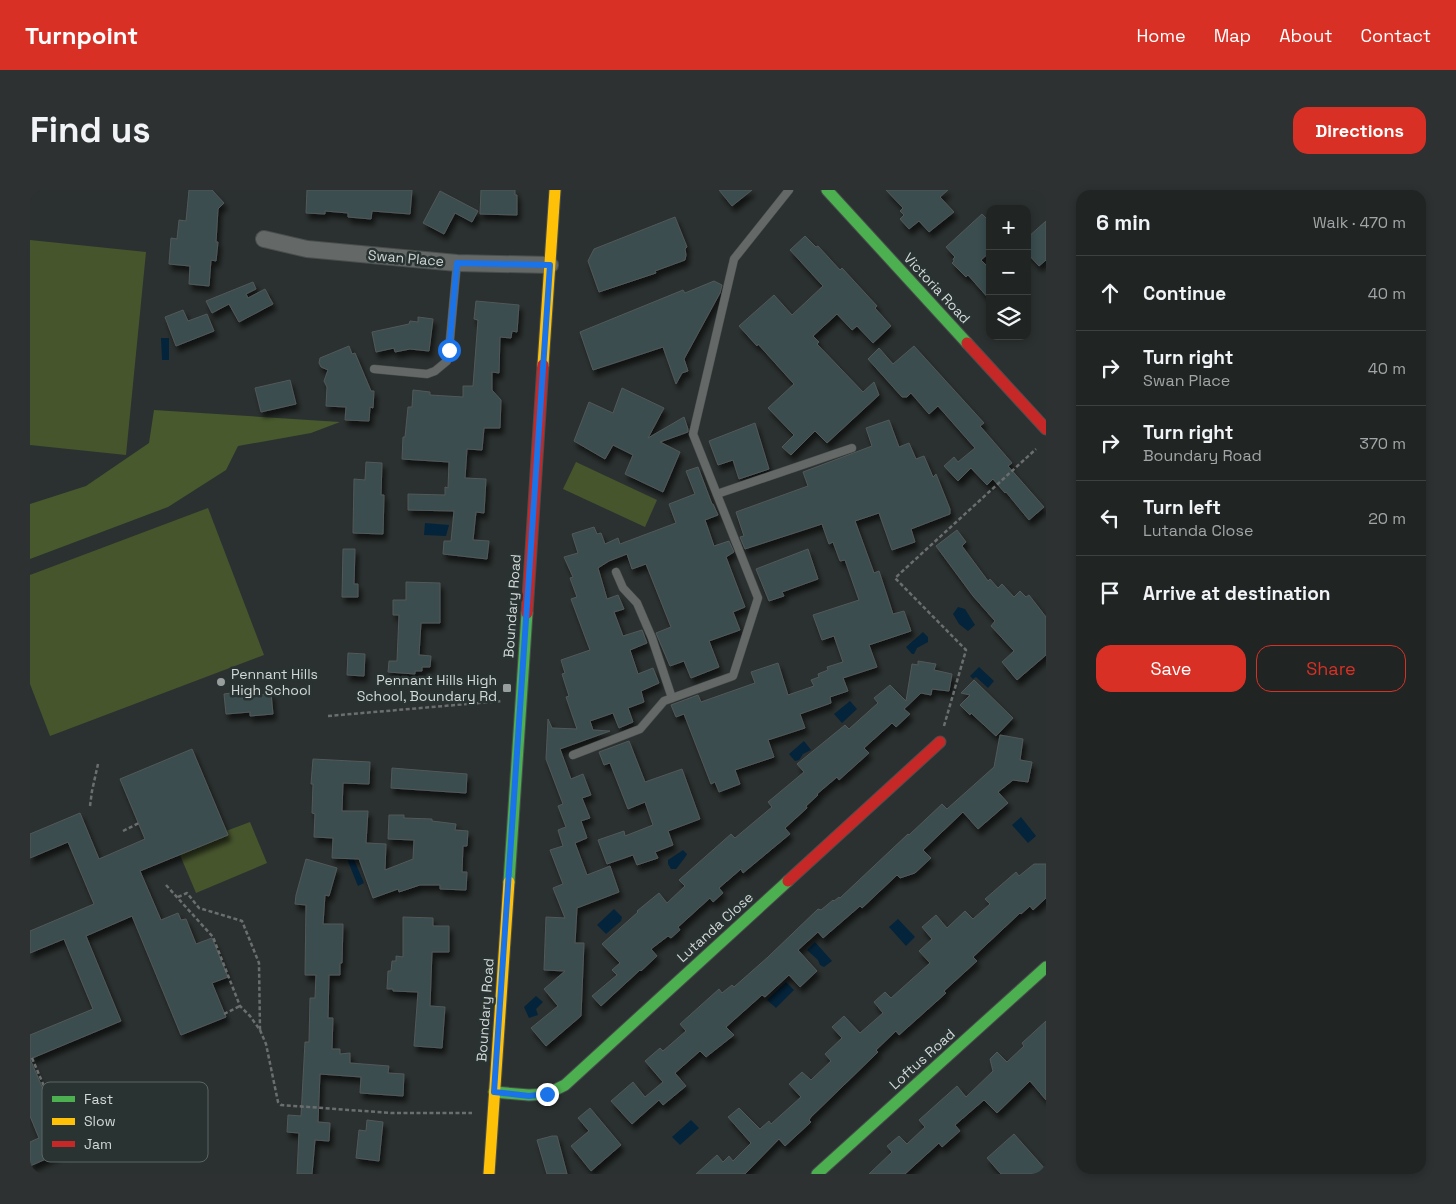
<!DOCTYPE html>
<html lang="en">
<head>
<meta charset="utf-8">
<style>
  body { margin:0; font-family:"Space Grotesk",sans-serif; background:#2d3131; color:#f1f3f6 }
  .controls { position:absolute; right:15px; top:15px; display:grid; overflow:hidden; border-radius:10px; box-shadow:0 2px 8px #0003 }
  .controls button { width:45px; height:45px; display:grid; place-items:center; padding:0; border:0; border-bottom:1px solid #3d4241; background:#202524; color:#f1f3f6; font:25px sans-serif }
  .stop { position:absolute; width:15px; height:15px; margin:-11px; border:4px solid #1a73e8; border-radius:50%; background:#fff }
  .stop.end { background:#1a73e8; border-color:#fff; box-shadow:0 1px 5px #0008 }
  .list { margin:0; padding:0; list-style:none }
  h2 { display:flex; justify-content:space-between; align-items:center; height:65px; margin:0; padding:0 20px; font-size:21px }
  h2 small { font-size:16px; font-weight:400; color:#a2a5a6 }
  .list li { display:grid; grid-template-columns:32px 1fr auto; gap:15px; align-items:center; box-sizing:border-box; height:75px; padding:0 20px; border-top:1px solid #3d4241 }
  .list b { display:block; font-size:19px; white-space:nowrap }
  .list p { margin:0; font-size:16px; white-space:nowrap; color:#a2a5a6 }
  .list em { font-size:16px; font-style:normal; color:#a2a5a6 }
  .actions { display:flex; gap:10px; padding:15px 20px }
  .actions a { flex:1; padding:11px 0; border:1px solid #d93025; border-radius:15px; text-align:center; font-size:18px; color:#d93025 }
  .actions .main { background:#d93025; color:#fff }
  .icon { flex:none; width:28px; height:28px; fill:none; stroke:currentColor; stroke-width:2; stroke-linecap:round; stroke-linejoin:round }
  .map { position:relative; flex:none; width:1016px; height:984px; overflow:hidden; border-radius:15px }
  header { display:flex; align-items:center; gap:30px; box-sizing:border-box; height:70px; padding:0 25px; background:#d93025; color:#fff }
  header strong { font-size:24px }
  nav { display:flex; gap:28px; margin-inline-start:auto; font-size:18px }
  .intro { display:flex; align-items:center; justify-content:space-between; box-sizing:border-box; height:120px; padding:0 30px }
  h1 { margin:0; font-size:35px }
  .button { padding:12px 22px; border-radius:15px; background:#d93025; color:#fff; font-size:18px; font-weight:700 }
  main { display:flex; gap:30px; padding:0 30px }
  aside { flex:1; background:#202524; border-radius:15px; box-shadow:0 2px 8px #0003 }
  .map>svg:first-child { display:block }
  .green { fill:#47552d }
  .forest { fill:#48592d }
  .water { fill:#04243b }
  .building { fill:#3a4d4f; stroke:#535858; filter:url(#shadow) }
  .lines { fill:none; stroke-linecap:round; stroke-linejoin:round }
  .lane-casing { stroke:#494e4d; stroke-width:9 }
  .street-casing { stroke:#494e4d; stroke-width:18 }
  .fast-casing { stroke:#494e4d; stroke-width:13 }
  .slow-casing { stroke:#494e4d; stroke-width:13 }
  .jam-casing { stroke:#494e4d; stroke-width:13 }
  .path { stroke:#6b6e6e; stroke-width:2.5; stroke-dasharray:4 2.5; stroke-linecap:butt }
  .lane { stroke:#646867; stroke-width:8 }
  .street { stroke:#646867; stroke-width:16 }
  .fast { stroke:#4caf50; stroke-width:11 }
  .slow { stroke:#ffc107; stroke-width:11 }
  .jam { stroke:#c62828; stroke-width:11 }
  .route { stroke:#1a73e8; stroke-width:6 }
  .poi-dot { fill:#989e9d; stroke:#293332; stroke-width:2 }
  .labels { text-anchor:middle; stroke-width:5; stroke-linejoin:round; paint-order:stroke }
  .street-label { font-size:14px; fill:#d2d8d7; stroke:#293332 }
  .poi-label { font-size:14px; fill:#d2d8d7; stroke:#293332; text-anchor:start }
  .key { fill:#293332; stroke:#5c6564; stroke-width:1 }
  .key-label { font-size:14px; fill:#d2d8d7 }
</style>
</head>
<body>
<header>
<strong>Turnpoint</strong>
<nav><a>Home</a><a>Map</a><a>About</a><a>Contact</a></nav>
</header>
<div class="intro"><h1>Find us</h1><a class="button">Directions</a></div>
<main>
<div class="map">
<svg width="1016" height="984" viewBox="0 0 1016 984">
  <defs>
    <filter id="shadow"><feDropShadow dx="3" dy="5.5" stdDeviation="2.5" flood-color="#0009"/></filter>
  </defs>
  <rect width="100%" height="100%" fill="#2b3130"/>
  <g class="green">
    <polygon points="0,50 116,62 96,265 0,255"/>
    <polygon points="546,272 627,310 615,337 533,299"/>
    <polygon points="178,318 234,465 20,546 0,494 0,385"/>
    <polygon points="220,632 237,673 166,703 150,665 197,645 196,641"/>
  </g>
  <polygon class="forest" points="124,220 310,232 281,243 208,256 196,280 138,317 0,369 0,314 56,296 119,253"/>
  <g class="water">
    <polygon points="131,148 139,148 139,170 132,170"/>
    <polygon points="395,333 419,335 416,346 394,345"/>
    <polygon points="928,417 935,419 945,435 938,441 929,434 923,424"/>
    <polygon points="893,442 898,447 898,452 887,458 884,464 882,464 876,457"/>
    <polygon points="949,477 964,491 958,498 946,487 943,489 940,486"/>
    <polygon points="820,511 827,519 812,533 804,524"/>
    <polygon points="774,551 781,560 773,564 769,570 765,571 759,564"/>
    <polygon points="991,627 1006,646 998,653 982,635"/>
    <path d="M653 660 657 664C657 665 647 678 646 679H641L638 674V670Z"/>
    <polygon points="323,667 334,693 328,696 317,669"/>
    <polygon points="584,719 592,727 591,731 576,744 567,735"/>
    <polygon points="868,729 885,747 876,756 859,737"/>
    <polygon points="785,752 802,771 794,777 790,775 788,770 777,760"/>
    <polygon points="756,792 764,800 746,818 737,810"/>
    <polygon points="506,806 513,812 506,819 508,825 499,828 494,817"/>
    <polygon points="661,930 669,938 650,955 642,947"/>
  </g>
  <g class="building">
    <polygon points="159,0 182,0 194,13 188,19 186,52 188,52 186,71 181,70 179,96 159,94 160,76 139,74 141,48 147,49 149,30 156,31"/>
    <polygon points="277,0 382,0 380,24 342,21 341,29 318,27 318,23 295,21 295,24 276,23"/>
    <polygon points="451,0 485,0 485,5 487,5 487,25 450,24"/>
    <polygon points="689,0 722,0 702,16"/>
    <polygon points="856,0 918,0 910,7 924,22 899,42 889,31 879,39 870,29 874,25 870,21 873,18"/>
    <polygon points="410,1 448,21 442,32 425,23 414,44 393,33"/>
    <polygon points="952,24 960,32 960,62 951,70 960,79 960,110 938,85 936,87 922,73 924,71 923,69 925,67 916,57"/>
    <polygon points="645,27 657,57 655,59 656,65 655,70 625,81 626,83 569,102 558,71 564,59"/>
    <polygon points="1016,31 1016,70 1009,76 997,63 997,48"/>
    <polygon points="775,46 786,57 788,56 810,80 812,78 847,116 845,118 861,136 843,153 827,136 822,140 807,124 783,146 789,152 787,154 833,202 844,192 849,205 797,253 785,241 761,265 752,257 764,245 738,218 764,194 728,154 727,156 709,136 744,105 762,125 793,96 760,60"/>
    <polygon points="684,91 692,95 690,103 654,169 658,181 652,183 646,194 633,157 563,180 550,142 653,100 655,103"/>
    <polygon points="223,92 226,99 216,104 218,108 235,99 243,114 209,132 199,114 182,123 176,111"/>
    <polygon points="446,111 489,115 487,142 482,141 481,148 470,147 469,183 462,182 462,200 471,210 470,238 454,238 452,260 437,259 435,288 456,289 454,323 446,322 443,350 459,351 457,369 413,364 414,351 421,351 424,321 378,320 378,304 415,305 415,297 418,298 419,272 372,269 373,247 375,247 378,217 382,217 383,200 400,202 400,205 433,207 433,196 443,196 448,130 444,129"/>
    <polygon points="153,120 158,131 177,124 184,141 146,156 135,127"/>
    <polygon points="388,127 403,129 399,161 380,159 365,162 364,158 346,162 342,142 379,134 380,131 388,132"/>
    <polygon points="319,156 322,164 325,163 341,201 344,201 343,218 340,217 339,231 315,230 316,217 296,216 297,197 294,191 298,180 291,177 289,173 290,168"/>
    <polygon points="884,156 954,233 950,236 982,273 978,276 1014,317 999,330 976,302 975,303 963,289 957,295 941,278 928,291 914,276 924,267 928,272 945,258 908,216 899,224 881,203 877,207 872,207 838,169 849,158 863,174"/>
    <polygon points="260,190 266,214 231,222 225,198"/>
    <polygon points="592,198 634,218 618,248 654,227 658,239 658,242 630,252 650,262 633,302 595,284 603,265 583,255 575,269 544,251 559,212 583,223"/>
    <polygon points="859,230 869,257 879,253 886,269 894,266 903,287 906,284 920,319 920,324 881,339 885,352 862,360 849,323 825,331 844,383 849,381 863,424 874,421 881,441 839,455 847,477 813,488 818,501 800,507 801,513 770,524 775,538 738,550 744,567 705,580 710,594 689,602 685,592 681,594 654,524 646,527 641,515 668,505 671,512 725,493 721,482 748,473 758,505 784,496 781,490 789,487 788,484 798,480 797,477 813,472 804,446 792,450 783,425 829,410 815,370 810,371 803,352 799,354 792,334 715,359 710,347 714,346 706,322 778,296 773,282 842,256 836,238"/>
    <polygon points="725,233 739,279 709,289 703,270 688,275 679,251"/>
    <polygon points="336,272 352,273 351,305 354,305 353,344 323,343 324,289 335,290"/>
    <polygon points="668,277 682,314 683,314 688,325 675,330 684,356 699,351 704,362 696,367 715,417 703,422 710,440 679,451 689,477 661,488 654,471 640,476 626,443 641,437 616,374 602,379 597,364 579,371 568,378 577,409 588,405 594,419 584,422 593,446 612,440 617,453 600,460 608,484 623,478 629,493 611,501 614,512 598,518 603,532 589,538 583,523 560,531 563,540 580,541 530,559 541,589 553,584 561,605 552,608 560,628 551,631 557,648 545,653 557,685 580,676 589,702 547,718 545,753 554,753 551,826 516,856 501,838 528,816 514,799 535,781 514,780 516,727 535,728 523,698 533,694 520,660 533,656 528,640 536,637 528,616 533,614 516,569 518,529 522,538 547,539 536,507 539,506 532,484 535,483 531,470 560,460 541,409 547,407 540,388 543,387 534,367 548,363 542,344 564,337 567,344 571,343 575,354 588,348 590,354 646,333 639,314 665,304 656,281"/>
    <polygon points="927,340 936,352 932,356 958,391 960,389 968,398 972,394 984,407 990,401 996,407 999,405 1016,427 1016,465 987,490 972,472 984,461 961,436 965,431 943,406 906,356"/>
    <polygon points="313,359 325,359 324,394 328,394 328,407 312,407"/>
    <polygon points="778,359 788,389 752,402 754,406 739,411 726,379"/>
    <polygon points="376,392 410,393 410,433 391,433 389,465 401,466 400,477 392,477 392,481 385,481 385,484 358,482 359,471 367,471 369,425 363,425 363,410 376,410"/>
    <polygon points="318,463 335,464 334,486 317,485"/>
    <polygon points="888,471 906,474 904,480 922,484 919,501 902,499 901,505 891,503 874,519 880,524 866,537 862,533 834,558 839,563 809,590 807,587 787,604 788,605 776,616 777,618 755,638 760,644 713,683 711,679 689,698 693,703 683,712 680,708 648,737 650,740 641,748 638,746 621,759 627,766 611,781 610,780 571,816 562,806 587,785 582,780 590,773 572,754 608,722 607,721 629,703 637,713 655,696 649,690 701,644 705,648 742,617 738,612 774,582 767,574 815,535 819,539 848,513 844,508 860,495 876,511 882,474 888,475"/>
    <polygon points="944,490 983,528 966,546 941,523 940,525 930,515 940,505 931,503"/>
    <polygon points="216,501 217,507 241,503 243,524 220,526 220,522 196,524 194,504"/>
    <polygon points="970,545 993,549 990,570 1002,572 998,592 983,590 968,602 978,613 948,639 933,622 893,660 901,668 885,683 870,688 867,685 832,718 830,716 793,748 788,742 768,760 787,781 770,797 759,785 735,807 732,805 696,837 704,845 676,867 670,861 645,883 656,896 633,915 629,910 602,934 581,911 603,892 615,907 633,892 615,871 630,858 633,861 656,841 650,834 689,799 692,803 702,795 704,797 738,767 788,719 791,720 803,710 804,711 809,707 810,708 878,644 879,645 912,614 917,619 964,577"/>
    <polygon points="599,551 615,592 652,579 670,629 638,641 643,655 625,662 628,668 607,675 603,665 577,674 568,650 594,641 595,646 623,635 615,612 598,619 580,573 574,575 569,562"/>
    <polygon points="162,559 198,645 110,681 131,730 148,723 151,730 156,729 166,754 182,748 198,787 182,793 196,827 151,845 102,726 56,746 91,831 0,869 39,959 0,976 0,952 9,948 0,926 0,845 63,819 34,749 0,763 0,741 64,714 38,652 0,668 0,644 50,623 69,669 115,649 90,589"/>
    <polygon points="283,569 340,572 339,594 313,593 312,621 338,621 336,653 356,654 355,680 383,669 384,650 358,649 359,625 374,625 374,628 402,629 402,631 426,634 425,640 438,641 437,656 433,656 432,682 437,682 436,700 410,699 410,695 390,695 369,702 368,699 343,708 329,669 302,668 303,648 284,647 285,624 282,623 283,594 281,594"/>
    <polygon points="362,578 437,584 436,603 361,598"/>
    <polygon points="276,669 307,678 299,706 295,705 293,734 313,734 312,773 310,773 310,785 299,785 298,828 303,828 302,859 310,859 310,864 320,863 320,873 359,876 358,883 374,884 373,906 330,903 331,887 290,884 288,932 300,933 299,951 285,950 282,984 267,984 269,943 257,942 258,925 271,926 275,852 279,852 280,808 285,808 286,785 275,785 276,715 265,714 266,705"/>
    <polygon points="1004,674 1016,674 1016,708 1003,720 1000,716 991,724 990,723 943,767 947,771 914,801 916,803 869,845 866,841 846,860 848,862 781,927 779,930 781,932 755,956 749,949 715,984 666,984 687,965 693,972 699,966 703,971 721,953 698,927 709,918 730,939 739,931 741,934 771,907 759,894 772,882 781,890 801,871 795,864 812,848 802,837 814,826 830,843 853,823 844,812 855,802 861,808 900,773 889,761 902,749 892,737 906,725 917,738 935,721 943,729 960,714 955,709 986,682 989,686"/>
    <polygon points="373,727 403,728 403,736 419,736 419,762 402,762 400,816 415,817 412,858 384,856 388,802 363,801 363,799 357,799 358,781 361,781 362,771 366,771 366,766 373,767"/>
    <polygon points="1016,831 1016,910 1000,891 967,923 954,910 925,935 930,941 912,957 909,953 875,984 839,984 862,962 857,956 869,946 877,954 895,937 889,930 927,896 936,907 963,881 960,869 967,862 977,872 994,856 992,853"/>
    <polygon points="560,918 591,955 561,981 541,956 559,941 548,928"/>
    <polygon points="337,930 353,932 349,971 326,968 329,940 336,941"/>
    <polygon points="984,944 1016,980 1016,984 971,984 957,968"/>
    <polygon points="522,946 527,946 537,984 517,984 507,950"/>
  </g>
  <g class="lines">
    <g class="lane-casing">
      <g id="lane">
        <polyline points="344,179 397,184 405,181 417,171 419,160 427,73"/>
        <polyline points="687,304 822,258"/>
        <polyline points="586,382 593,398 607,413 622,448 642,508"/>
        <polyline points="543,565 610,539 634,511 703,486 728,408 663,244 704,69 759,0"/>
      </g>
    </g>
    <g class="street-casing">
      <polyline id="street" points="234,49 277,59 427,73 520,75"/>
    </g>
    <g class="fast-casing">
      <g id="fast">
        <polyline points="797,0 937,153"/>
        <polyline points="479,692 497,423"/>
        <polyline points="464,902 499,905 517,904 535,895 758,691"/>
        <polyline points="787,984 1016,777"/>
      </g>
    </g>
    <g class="slow-casing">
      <g id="slow">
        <polyline points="513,175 525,0"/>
        <polyline points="459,984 479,692"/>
      </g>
    </g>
    <g class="jam-casing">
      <g id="jam">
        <polyline points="937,153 1016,239"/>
        <polyline points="497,423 513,175"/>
        <polyline points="758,691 910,552"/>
      </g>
    </g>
    <g class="path">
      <polyline points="298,526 472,511"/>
      <polyline points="914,536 936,460 865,388 1006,259"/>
      <polyline points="60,616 62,601 68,574"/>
      <polyline points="93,641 109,633"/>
      <polyline points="136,695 183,747 210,816 220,826 230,840 236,854 248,912 251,915 361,923 442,923"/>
      <polyline points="148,707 157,703 169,718 212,731 229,773 230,840"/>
      <polyline points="194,824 210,816"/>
      <polyline points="2,868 40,957 53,969"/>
    </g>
    <use href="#lane" class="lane"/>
    <use href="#street" class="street"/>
    <use href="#fast" class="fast"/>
    <use href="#slow" class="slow"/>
    <use href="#jam" class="jam"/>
  </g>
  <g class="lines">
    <polyline class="route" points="419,160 427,73 520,75 464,902 499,906 517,904"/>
  </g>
  <g class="poi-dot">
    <circle cx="191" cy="492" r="5"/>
    <rect x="472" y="493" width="10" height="10" rx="2.5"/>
  </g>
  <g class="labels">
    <g class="street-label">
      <text transform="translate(376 68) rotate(5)" y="5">Swan Place</text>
      <text transform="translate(907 98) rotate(47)" y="5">Victoria Road</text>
      <text transform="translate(482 416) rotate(-86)" y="5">Boundary Road</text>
      <text transform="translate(685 737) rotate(-42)" y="5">Lutanda Close</text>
      <text transform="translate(455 820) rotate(-86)" y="5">Boundary Road</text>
      <text transform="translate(892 869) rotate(-42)" y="5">Loftus Road</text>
    </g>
    <g class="poi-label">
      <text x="201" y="489">Pennant Hills<tspan x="201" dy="16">High School</tspan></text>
      <text x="467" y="495" text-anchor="end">Pennant Hills High<tspan x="467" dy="16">School, Boundary Rd</tspan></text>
    </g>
  </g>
  <rect x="12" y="892" width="166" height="80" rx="8" class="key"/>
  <rect x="22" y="906" width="23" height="6" fill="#4caf50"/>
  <rect x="22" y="928" width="23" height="7" fill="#ffc107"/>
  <rect x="22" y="951" width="23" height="6" fill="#c62828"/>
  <g class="key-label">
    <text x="54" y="914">Fast</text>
    <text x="54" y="936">Slow</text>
    <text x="54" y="959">Jam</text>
  </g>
</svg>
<div class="controls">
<button>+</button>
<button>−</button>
<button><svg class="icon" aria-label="layers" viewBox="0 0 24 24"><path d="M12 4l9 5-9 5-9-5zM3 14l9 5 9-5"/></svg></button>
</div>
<div class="stop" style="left:419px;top:160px"></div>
<div class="stop end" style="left:517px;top:904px"></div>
</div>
<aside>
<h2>6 min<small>Walk · 470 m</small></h2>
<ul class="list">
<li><svg class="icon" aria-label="ahead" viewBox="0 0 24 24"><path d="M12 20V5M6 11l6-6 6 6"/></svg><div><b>Continue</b></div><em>40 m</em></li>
<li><svg class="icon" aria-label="right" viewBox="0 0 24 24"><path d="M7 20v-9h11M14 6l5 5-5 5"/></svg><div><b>Turn right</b><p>Swan Place</p></div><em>40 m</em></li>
<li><svg class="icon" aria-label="right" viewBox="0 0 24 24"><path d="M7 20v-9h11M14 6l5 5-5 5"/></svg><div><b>Turn right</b><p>Boundary Road</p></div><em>370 m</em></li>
<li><svg class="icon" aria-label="left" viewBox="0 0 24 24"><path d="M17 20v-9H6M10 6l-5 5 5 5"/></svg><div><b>Turn left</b><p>Lutanda Close</p></div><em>20 m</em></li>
<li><svg class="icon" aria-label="arrive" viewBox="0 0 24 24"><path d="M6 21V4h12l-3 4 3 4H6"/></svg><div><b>Arrive at destination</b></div></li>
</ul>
<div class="actions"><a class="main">Save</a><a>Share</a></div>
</aside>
</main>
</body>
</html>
